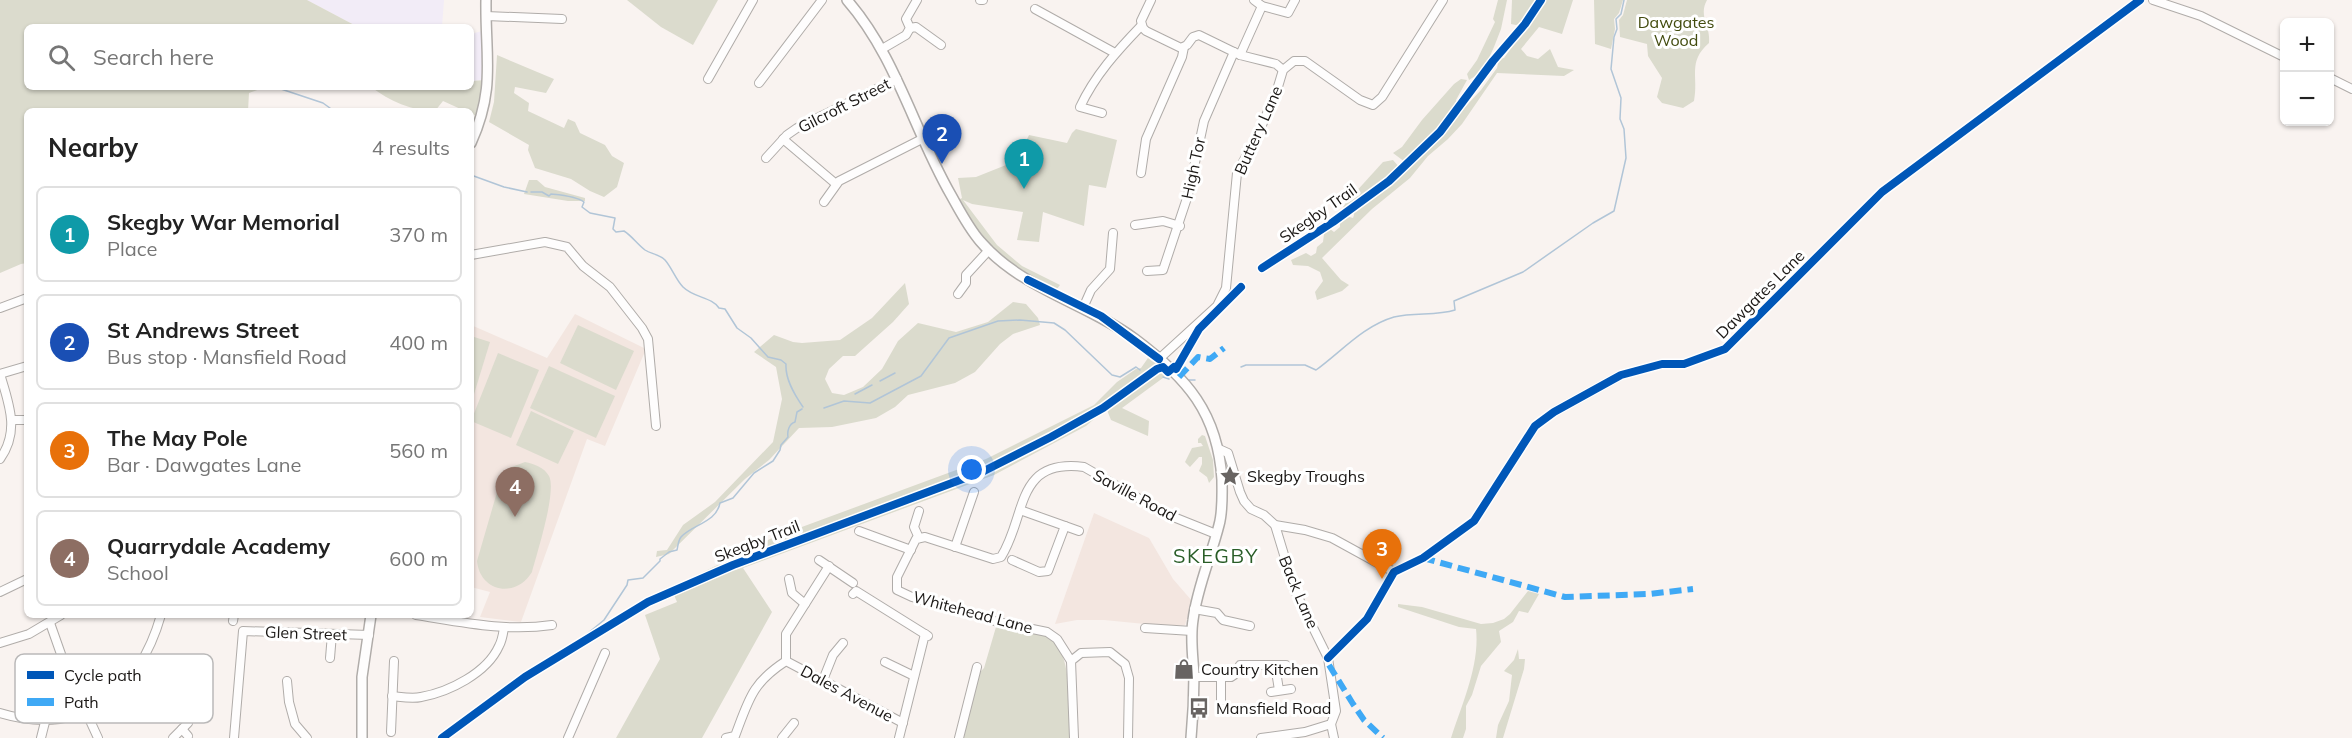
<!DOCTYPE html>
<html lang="en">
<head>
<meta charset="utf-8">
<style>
  body { margin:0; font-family:Mulish,sans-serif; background:#f6f6f6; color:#222 }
  .controls { position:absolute; right:18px; top:18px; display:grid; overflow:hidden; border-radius:9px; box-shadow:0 2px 4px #0004 }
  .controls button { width:54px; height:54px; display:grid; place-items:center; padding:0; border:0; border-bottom:2px solid #e0e0e0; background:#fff; color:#222; font:30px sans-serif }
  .you { position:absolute; left:972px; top:470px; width:21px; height:21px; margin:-15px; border:4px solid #fff; border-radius:50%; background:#1a73e8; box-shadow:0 0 0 9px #1a73e833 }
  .badge { display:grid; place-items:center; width:39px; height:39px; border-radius:50%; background:#111827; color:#fff; font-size:20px; font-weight:700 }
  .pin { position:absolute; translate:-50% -50px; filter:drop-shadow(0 2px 3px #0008) }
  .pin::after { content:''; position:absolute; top:32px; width:21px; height:18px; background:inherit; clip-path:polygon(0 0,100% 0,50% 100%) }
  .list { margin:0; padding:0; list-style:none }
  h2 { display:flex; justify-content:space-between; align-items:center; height:78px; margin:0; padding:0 24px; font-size:26px }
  h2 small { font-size:20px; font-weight:400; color:#767676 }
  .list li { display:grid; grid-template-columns:39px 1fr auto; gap:18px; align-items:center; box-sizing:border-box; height:96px; margin:0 12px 12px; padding:0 12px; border:2px solid #e0e0e0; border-radius:9px }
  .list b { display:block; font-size:22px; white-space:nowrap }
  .list p { margin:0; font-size:20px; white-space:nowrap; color:#767676 }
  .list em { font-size:20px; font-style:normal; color:#767676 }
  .icon { flex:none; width:33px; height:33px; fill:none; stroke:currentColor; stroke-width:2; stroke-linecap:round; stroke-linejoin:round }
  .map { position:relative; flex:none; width:2352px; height:738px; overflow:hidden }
  .search { position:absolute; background:#fff; box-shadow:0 2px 4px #0004; left:24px; top:24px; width:450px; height:66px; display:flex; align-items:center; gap:15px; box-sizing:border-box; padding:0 21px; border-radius:9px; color:#767676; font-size:22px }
  .panel { position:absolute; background:#fff; box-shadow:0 2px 4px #0004; left:24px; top:108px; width:450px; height:510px; border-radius:9px }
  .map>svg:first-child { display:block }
  .industrial { fill:#f2ecf7 }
  .built { fill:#f3e6e0 }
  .green { fill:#dbdbcd }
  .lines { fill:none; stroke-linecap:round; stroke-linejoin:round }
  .stream { stroke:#b1c5d7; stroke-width:1.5 }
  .minor-casing { stroke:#b0aca9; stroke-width:10 }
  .major-casing { stroke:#b0aca9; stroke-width:12 }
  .minor { stroke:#fefdfd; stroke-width:8 }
  .major { stroke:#fefdfd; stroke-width:9 }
  .quiet { stroke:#3fa9f5; stroke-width:6; stroke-dasharray:12 6; stroke-linecap:butt }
  .cycleway-casing { stroke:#fff; stroke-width:11 }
  .cycleway { stroke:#0057b8; stroke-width:8 }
  .labels { text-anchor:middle; stroke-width:6; stroke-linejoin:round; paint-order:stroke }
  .park-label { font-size:16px; fill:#424b0e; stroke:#fff }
  .street-label { font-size:16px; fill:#1a1715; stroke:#fff }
  .poi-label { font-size:16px; fill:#1a1715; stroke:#fff; text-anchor:start }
  .quarter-label { font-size:20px; letter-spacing:1.5px; fill:#295d27; stroke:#fff }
  .key { fill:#fff; stroke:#bab9b9; stroke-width:1.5 }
  .key-label { font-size:16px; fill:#1a1715 }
</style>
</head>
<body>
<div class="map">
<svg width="2352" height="738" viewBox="0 0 2352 738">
  <rect width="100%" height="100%" fill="#f9f3f0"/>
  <g class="industrial">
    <polygon points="307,0 444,0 442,27 358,27"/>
    <polygon points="482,31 485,46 486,80 471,81 471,34"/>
  </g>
  <g class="built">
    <polygon points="575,314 646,349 605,446 587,439 521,622 480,617 490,592 471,587 471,325 547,358"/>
    <polygon points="1094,513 1149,538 1173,579 1192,601 1185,625 1165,626 1104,620 1077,620 1055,624"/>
  </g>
  <g class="green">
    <polygon points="0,0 307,0 358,27 27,27 27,87 265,87 249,93 248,111 27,111 27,263 21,264 0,273"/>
    <polygon points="627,0 718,0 693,45 661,27"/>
    <polygon points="1498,0 1507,0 1501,29 1494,47 1483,71 1469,80 1467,74 1477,60 1495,22 1493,19"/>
    <polygon points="1512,0 1537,0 1523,23 1516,25 1511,24"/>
    <polygon points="1546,0 1573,0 1562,34 1539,27 1521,49 1527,56 1538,59 1550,49 1558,67 1574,70 1564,76 1497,73 1462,124 1448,139 1428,156 1410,178 1372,209 1322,258 1341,280 1349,285 1342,291 1317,300 1315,292 1323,281 1320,272 1308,266 1293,265 1291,260 1306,253 1311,256 1316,253 1317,247 1323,242 1324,234 1330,229 1334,232 1340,227 1340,221 1346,216 1353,218 1354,215 1353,210 1399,174 1438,136 1481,90 1497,68 1499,59 1504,58"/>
    <polygon points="1594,0 1623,0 1619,13 1614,19 1615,29 1611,49 1595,44"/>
    <path d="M1627 0H1707C1698 16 1711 26 1709 43 1687 62 1699 77 1694 101L1683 108 1662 103 1657 97 1662 78 1648 56 1647 44 1620 37 1619 20 1623 15Z"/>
    <polygon points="497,55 554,79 546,93 515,87 514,93 529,103 528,111 564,128 568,119 575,122 580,133 605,145 612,156 624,163 617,187 604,197 590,191 571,179 535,168 528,150 529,145 489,122 494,102"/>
    <polygon points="1461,79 1467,80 1456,100 1458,104 1439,128 1405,162 1393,153 1402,147 1422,120 1454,84"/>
    <path d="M486 80 477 116 471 114V111H465L443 101 435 111C411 111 390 101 371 87H471V81Z"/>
    <path d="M1076 129 1117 140 1106 188 1089 185 1084 226 1043 212 1039 242 1017 240 1023 212 972 204 963 200 997 245 1022 266 1060 285 1057 289C1007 264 988 249 958 200L962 198 958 178 976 177 1016 161 1029 135 1067 143 1072 133Z"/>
    <polygon points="1393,160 1399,167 1385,181 1344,208 1343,206 1383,162"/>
    <polygon points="529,180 537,180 545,187 585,198 585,201 568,201 524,194"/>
    <polygon points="905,283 909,304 893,322 855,356 843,356 829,369 825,379 832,393 844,395 863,387 882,369 898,341 918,323 956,332 988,322 1013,302 1026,304 1038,318 1040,325 1013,334 1000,344 975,372 955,383 908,395 895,407 876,418 832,427 799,428 769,460 745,479 669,554 656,557 657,551 667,550 683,525 715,502 773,442 782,399 776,367 754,352 774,335 793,342 802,343 840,340 872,318"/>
    <polygon points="578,325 634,351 616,390 560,363"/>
    <polygon points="471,336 490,342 471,404"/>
    <polygon points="498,353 539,370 511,438 471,421"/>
    <polygon points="1148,358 1156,364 1151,370 1098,409 1101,413 1086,426 994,475 743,568 772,612 702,738 616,738 660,659 645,615 677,602 671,588 772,538 986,459 1094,405 1117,382 1136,369 1141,368"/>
    <polygon points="549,366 615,396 596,438 530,408"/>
    <polygon points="1160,372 1167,375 1122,408 1149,421 1148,436 1111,420 1107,410 1111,405"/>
    <polygon points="531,411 574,431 558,464 516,445"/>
    <polygon points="1202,435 1205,436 1213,460 1214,477 1209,483 1207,477 1199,471 1202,464 1202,457 1199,457 1190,467 1185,462 1192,448 1203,446 1201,443 1198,443 1198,439"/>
    <path d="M525 462C534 464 544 467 549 476 557 491 537 553 532 572 516 599 480 592 477 561L502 475 509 468Z"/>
    <path d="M1528 591 1539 594 1528 613 1519 611 1513 622 1499 631 1501 642 1481 666 1472 695 1466 706V729L1463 738H1451C1462 704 1480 665 1476 629L1459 627 1398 607V604L1422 607 1481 624 1493 623 1504 619 1510 614Z"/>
    <path d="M996 627C1011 629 1028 630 1043 635 1076 645 1067 710 1070 738H963L978 674 984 668Z"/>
    <polygon points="1518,649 1519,659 1525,659 1524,669 1503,738 1496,738 1498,725 1509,701 1512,675 1504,671 1514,660"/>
  </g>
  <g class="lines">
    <g class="stream">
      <polyline points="275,87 323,103 334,111"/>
      <polyline points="471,175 504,187 527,192"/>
      <path d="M531 192H542L549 196 551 194C561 195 576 196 584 202L582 207 590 213 615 218 613 229 616 232 624 231C632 236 637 244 645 250 651 254 659 254 665 260 672 268 676 280 683 287 694 298 712 297 719 308L725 309 737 328 751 338 768 357 781 360 786 364C785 379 794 394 803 407"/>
      <path d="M1241 367 1246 365H1305L1316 370C1341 352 1363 326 1394 317 1415 312 1436 316 1455 310L1454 301 1523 272 1593 223 1614 211 1626 158 1624 129 1620 119 1621 98 1611 69 1614 37 1617 29 1616 19 1621 14 1624 0"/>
      <polyline points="1163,377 1169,379"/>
      <polyline points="1189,380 1195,380"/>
      <polyline points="880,381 895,373"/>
      <polyline points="855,394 872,385"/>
      <polyline points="824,408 844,401 870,403 921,376 949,338 998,321 1020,320 1054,323 1065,330 1112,375 1120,377 1136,367 1140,370"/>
      <path d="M587 634 604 620 627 585 628 580 643 578 660 561V559L669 552 677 550C678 546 678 541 681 537 693 524 716 523 720 503L733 498 754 473 773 461 780 450 781 445 788 437C787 431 789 424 795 422L797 412 802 409"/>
    </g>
    <g class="minor-casing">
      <g id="minor">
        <polyline points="980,0 983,0"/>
        <polyline points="1151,0 1141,21 1143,28 1146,31 1181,48 1187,45 1193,37 1199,35 1240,55 1276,64 1283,70"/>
        <polyline points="1254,0 1262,6 1288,13 1295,0"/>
        <polyline points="2153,0 2201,16 2284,57"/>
        <polyline points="1035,9 1115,53"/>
        <polyline points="486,16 562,19"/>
        <polyline points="910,28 916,27 941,45"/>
        <polyline points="882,49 906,35 910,28 906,19 917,0"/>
        <polyline points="1240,55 1262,6"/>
        <polyline points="2330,78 2352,89"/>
        <polyline points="708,79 753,0"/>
        <polyline points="759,83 822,0"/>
        <path d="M1102 113 1080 107C1095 75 1117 51 1141 26"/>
        <polyline points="783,139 836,184"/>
        <polyline points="766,158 787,135 797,128 897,79"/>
        <polyline points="1141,173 1146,139 1182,57 1184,47"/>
        <polyline points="824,202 839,181 922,139"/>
        <polyline points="1135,225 1163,221 1180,226"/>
        <polyline points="471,255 545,242 567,247 583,266 610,287 642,328 648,339 656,426"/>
        <polyline points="1147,271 1163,270 1188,195 1204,121 1234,52"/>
        <polyline points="958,294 966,283 966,275 989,250"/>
        <polyline points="0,308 27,298"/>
        <polyline points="1083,308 1091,290 1110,269 1113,233"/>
        <polyline points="1159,359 1217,306 1226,288 1237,173 1259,132 1277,90 1283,70 1294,61 1305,61 1360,100 1373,105 1382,97 1443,0"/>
        <polyline points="13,420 27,420"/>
        <polyline points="1219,449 1228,453 1240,492 1244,501 1251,509 1264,515 1275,525 1305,530 1332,538 1394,572"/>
        <path d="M0 459C20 431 9 404 0 374L27 366"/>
        <polyline points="919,511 914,527 919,538"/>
        <polyline points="1065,526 1079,531"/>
        <polyline points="859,531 911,550"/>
        <polyline points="955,547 974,492"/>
        <polyline points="819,560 853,583"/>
        <polyline points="1012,560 1039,572 1048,571 1065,526 1020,510"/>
        <polyline points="789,579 792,593 805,604"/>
        <polyline points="0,592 27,579"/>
        <polyline points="853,594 856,591 928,636"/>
        <polyline points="1194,609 1217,613 1223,620 1250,626"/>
        <path d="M416 615C461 622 506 632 552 625"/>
        <polyline points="233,621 234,615"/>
        <polyline points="50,623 68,674 94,688 104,702"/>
        <polyline points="1145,628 1192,631"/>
        <polyline points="0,643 29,634 61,615"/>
        <polyline points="330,658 332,634"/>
        <polyline points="1328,658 1367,619 1394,572 1423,558 1474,521 1535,426 1554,412 1621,375 1662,364 1684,364 1725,349 1882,192 2140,0"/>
        <polyline points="786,661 786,634 829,566"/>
        <path d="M1071 661 1057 639 1047 632 998 622 912 597 897 590V577L916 539 925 537 993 559 1001 557C1027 517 1014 458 1084 467L1166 514 1216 534"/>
        <polyline points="885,662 914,676"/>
        <polyline points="1275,665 1279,690"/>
        <polyline points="1194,677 1231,677 1234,675 1240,665 1286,665"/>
        <polyline points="823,680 833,655 843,643"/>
        <polyline points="287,681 289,702 295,724 307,738"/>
        <polyline points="1271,692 1291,689"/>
        <path d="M392 696C402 697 412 699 421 697 449 692 487 673 499 646 502 641 503 634 504 628"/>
        <polyline points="1221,701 1221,677"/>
        <path d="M0 713C82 738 139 692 161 615"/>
        <polyline points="87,714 98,738"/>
        <polyline points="1331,724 1334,738"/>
        <polyline points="182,729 188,736"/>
        <polyline points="391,732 394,661"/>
        <polyline points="41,738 45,722"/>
        <polyline points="173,738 188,723"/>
        <polyline points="234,738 243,631 369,635"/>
        <polyline points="568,738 605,653"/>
        <path d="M726 738 735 736C749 699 752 683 786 661L903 723"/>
        <polyline points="782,738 794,723"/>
        <polyline points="899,738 925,634"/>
        <polyline points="959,738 977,667"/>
        <polyline points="1074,738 1071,661 1081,653 1110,652 1125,664 1129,678 1128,738"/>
        <polyline points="1261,738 1305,732 1331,724 1336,711 1328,658 1295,591 1275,525"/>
      </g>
    </g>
    <g class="major-casing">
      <g id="major">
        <path d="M847 0C896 56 914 131 951 195 960 211 968 227 980 241 1021 289 1086 303 1135 339 1187 378 1218 413 1222 480 1222 494 1223 511 1219 525 1211 557 1197 588 1193 620 1190 638 1193 657 1194 675 1194 696 1193 717 1191 738"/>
        <path d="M471 143C496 88 485 56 486 0"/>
        <polyline points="362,738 362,677 371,615"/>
      </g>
    </g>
    <use href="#minor" class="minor"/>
    <use href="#major" class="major"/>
    <g class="quiet">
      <polyline points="1179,377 1198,357 1210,359 1224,348"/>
      <polyline points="1423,558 1565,597 1649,594 1693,589"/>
      <polyline points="1329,665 1353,704 1364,720 1383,738"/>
    </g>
    <g class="cycleway-casing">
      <g id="cycleway">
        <polyline points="1262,268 1333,222 1389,181 1440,132 1493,61 1525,24 1541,0"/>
        <polyline points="1028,280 1101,316 1159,359"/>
        <polyline points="1328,658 1367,619 1394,572 1423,558 1474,521 1535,426 1554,412 1621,375 1662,364 1684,364 1725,349 1882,192 2140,0"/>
        <polyline points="442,738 525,677 648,602 733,565 984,471 1051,437 1103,408 1157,369 1163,367 1168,372 1174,367 1176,369 1199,329 1241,287"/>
      </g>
    </g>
    <use href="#cycleway" class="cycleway"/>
  </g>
  <defs>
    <g id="sight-bare" transform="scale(1.62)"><path d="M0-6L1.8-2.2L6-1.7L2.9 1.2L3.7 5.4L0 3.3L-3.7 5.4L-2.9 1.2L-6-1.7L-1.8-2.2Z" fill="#686462" stroke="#fff" stroke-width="2.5" paint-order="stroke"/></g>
    <g id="shop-bare" transform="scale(1.62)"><path d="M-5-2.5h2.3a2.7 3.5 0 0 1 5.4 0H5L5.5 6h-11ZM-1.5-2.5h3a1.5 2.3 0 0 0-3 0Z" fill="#686462" stroke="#fff" stroke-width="2.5" paint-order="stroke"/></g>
    <g id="bus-bare" transform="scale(1.62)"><path d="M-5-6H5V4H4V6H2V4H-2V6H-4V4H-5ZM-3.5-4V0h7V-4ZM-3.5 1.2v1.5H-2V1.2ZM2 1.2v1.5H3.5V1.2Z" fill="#686462" stroke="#fff" stroke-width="2.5" paint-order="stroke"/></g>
  </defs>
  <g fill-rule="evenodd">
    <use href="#sight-bare" x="1230" y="476"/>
    <use href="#shop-bare" x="1184" y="669"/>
    <use href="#bus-bare" x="1199" y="708"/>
  </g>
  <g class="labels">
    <g class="park-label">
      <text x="1676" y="28">Dawgates<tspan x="1676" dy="18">Wood</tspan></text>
    </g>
    <g class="street-label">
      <text transform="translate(844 105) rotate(-27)" y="6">Gilcroft Street</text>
      <text transform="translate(1258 130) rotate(-66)" y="6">Buttery Lane</text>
      <text transform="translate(1193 168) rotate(-78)" y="6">High Tor</text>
      <text transform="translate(1318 213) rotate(-35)" y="6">Skegby Trail</text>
      <text transform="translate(1760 294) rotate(-45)" y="6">Dawgates Lane</text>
      <text transform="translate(1135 495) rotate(28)" y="6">Saville Road</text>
      <text transform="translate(757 541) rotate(-21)" y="6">Skegby Trail</text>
      <text transform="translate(1299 592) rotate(67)" y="6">Back Lane</text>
      <text transform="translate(973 612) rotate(15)" y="6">Whitehead Lane</text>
      <text transform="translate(306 633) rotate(2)" y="6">Glen Street</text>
      <text transform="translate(847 693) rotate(28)" y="6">Dales Avenue</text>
    </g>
    <g class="poi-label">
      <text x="1247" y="482">Skegby Troughs</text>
      <text x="1201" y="675">Country Kitchen</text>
      <text x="1216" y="714">Mansfield Road</text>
    </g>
    <g class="quarter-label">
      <text x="1216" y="563">SKEGBY</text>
    </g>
  </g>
  <rect x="15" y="654" width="198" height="69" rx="9" class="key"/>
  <rect x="27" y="671" width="27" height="8" fill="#0057b8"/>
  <rect x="27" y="698" width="27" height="8" fill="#3fa9f5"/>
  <g class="key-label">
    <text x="64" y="681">Cycle path</text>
    <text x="64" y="708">Path</text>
  </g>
</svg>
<div class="controls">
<button>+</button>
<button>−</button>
</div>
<div class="you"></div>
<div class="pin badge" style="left:1024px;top:189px;background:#0f9aa8">1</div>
<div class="pin badge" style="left:942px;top:164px;background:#1a4fb4">2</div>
<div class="pin badge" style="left:1382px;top:579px;background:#e8710a">3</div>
<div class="pin badge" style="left:515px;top:517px;background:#8d6e63">4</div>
<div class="search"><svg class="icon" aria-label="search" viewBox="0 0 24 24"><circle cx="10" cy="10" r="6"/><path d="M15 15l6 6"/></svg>Search here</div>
<section class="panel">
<h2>Nearby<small>4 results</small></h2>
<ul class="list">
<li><span class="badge" style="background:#0f9aa8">1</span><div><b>Skegby War Memorial</b><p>Place</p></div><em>370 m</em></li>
<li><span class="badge" style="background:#1a4fb4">2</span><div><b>St Andrews Street</b><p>Bus stop · Mansfield Road</p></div><em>400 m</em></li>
<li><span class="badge" style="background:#e8710a">3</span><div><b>The May Pole</b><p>Bar · Dawgates Lane</p></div><em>560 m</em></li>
<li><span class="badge" style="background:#8d6e63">4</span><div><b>Quarrydale Academy</b><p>School</p></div><em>600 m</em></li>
</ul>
</section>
</div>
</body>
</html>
